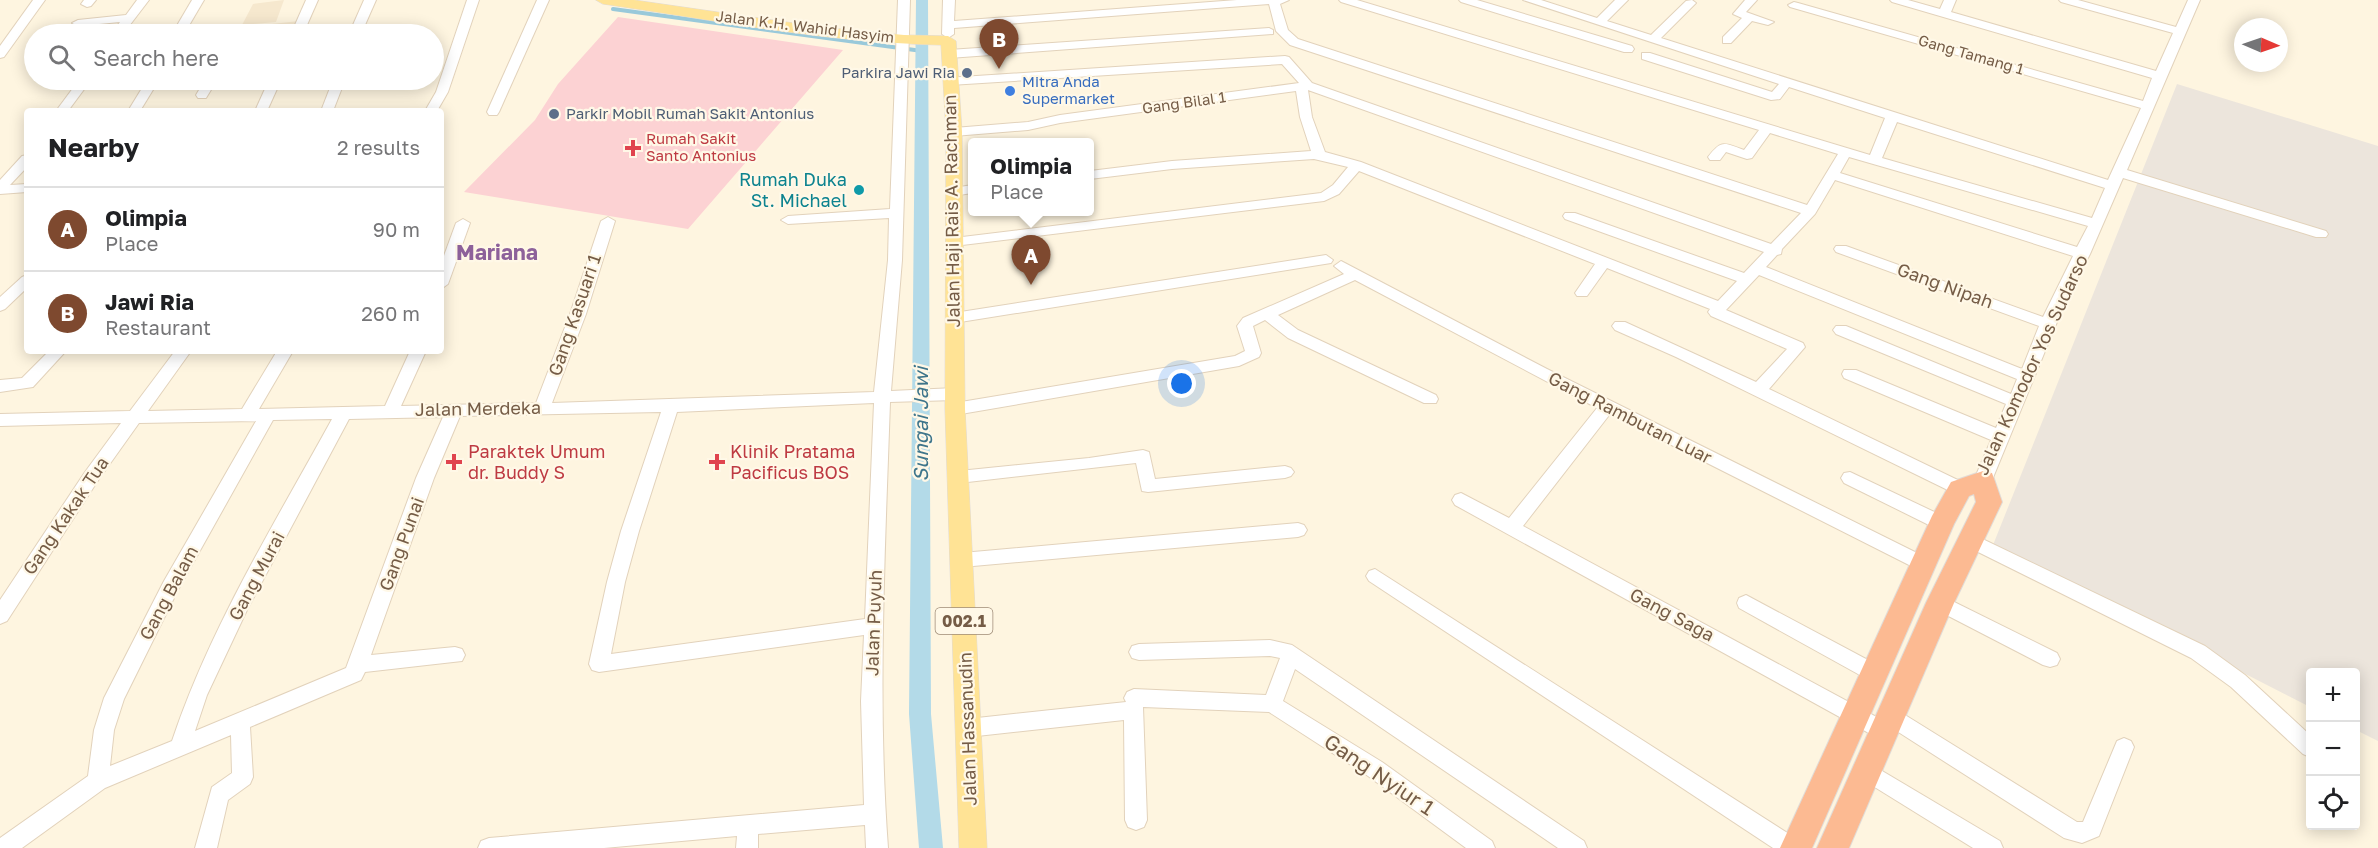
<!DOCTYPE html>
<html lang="en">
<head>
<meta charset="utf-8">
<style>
  body { margin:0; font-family:"Golos Text",sans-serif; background:#f2f2f2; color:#202124 }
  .controls { position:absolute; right:18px; bottom:18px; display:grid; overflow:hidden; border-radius:6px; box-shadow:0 3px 15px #0003 }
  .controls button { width:54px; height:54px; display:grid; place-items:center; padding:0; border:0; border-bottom:2px solid #e0e0e0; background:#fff; color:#202124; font:30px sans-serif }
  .compass { position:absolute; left:2234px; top:18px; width:54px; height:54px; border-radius:50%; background:#fff; box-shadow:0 3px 15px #0003; rotate:92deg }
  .you { position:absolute; left:1182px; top:384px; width:21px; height:21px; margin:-15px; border:4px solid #fff; border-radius:50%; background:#1a73e8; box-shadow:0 0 0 9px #1a73e833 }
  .badge { display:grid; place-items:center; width:39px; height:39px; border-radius:50%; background:#7e492f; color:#fff; font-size:20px; font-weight:700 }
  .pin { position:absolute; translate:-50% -50px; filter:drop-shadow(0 2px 3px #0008) }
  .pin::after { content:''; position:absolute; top:32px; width:21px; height:18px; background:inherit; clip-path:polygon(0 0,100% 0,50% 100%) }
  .popup { position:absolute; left:968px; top:138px; width:126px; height:78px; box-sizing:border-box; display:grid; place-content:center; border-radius:6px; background:#fff; filter:drop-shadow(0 2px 4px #0005); font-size:20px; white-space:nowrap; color:#757577 }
  .popup b { font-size:22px; color:#202124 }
  .popup::after { content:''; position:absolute; left:50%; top:100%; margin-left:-12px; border:12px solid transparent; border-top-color:#fff }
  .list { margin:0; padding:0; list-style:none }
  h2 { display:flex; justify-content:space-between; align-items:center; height:78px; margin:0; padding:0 24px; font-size:26px }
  h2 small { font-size:20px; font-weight:400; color:#757577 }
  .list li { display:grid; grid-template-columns:39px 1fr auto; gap:18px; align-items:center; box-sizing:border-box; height:84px; padding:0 24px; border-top:2px solid #e0e0e0 }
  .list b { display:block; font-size:22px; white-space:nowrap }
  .list p { margin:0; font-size:20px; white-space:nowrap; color:#757577 }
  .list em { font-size:20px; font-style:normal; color:#757577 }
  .icon { flex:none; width:33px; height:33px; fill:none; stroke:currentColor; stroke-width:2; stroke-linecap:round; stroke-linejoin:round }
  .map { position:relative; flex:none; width:2378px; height:848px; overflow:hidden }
  .search { position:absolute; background:#fff; box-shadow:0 3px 15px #0003; left:24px; top:24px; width:420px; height:66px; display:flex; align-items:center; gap:15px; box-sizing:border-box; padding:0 21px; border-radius:33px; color:#757577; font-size:22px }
  .panel { position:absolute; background:#fff; box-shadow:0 3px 15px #0003; left:24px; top:108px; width:420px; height:246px; border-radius:6px }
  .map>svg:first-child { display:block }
  .residential { fill:#f6e8ce }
  .industrial { fill:#ece5dc }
  .medical { fill:#fcd2d3 }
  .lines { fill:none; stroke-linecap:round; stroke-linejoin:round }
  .stream { stroke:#99c9da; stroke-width:4 }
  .canal { fill:#b3dae8; fill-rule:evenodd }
  .minor-casing { stroke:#e2d2bb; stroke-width:2 }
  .major-casing { stroke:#e1dbd6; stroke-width:1 }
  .highway-casing { stroke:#e1dbd6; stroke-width:2 }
  .minor { fill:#fff; fill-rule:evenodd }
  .major { fill:#ffe395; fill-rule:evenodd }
  .highway { fill:#fcba92; fill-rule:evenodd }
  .service-dot { fill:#5c6f8a; stroke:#fff8e7; stroke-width:2 }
  .shop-dot { fill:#3f7fe0; stroke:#fff8e7; stroke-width:2 }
  .health-dot { fill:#e0444e; stroke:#fff8e7; stroke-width:2 }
  .culture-dot { fill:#0f9aa8; stroke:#fff8e7; stroke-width:2 }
  .labels { text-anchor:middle; stroke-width:4.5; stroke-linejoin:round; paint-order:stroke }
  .far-street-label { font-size:15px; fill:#755c46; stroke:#fff8e7 }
  .far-service-label { font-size:15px; fill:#4e5e75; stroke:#fff8e7; text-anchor:end }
  .far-shop-label { font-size:15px; fill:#366cbe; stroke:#fff8e7; text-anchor:start }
  .far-health-label { font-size:15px; fill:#be3a42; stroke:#fff8e7; text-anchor:start }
  .shield { fill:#fff8e7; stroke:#9e8b76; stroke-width:1.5 }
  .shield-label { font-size:16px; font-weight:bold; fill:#755c46 }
  .culture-label { font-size:18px; fill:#0d838f; stroke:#fff8e7; text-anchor:end }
  .street-label { font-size:18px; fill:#755c46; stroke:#fff8e7 }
  .health-label { font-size:18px; fill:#be3a42; stroke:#fff8e7; text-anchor:start }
  .water-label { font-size:20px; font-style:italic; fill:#3e758b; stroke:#fff8e7 }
  .quarter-label { font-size:21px; font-weight:bold; fill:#8d619a; stroke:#fff8e7 }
  .near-street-label { font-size:21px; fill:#755c46; stroke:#fff8e7 }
</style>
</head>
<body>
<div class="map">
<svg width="2378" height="848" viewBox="0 0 2378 848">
  <rect width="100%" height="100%" fill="#fef5e0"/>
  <g class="residential">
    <polygon points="284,0 276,22 242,25 253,4"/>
    <polygon points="299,21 293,34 241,34 245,27"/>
  </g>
  <polygon class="industrial" points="2177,84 2378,146 2378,741 2356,730 2356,672 2310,672 2310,707 1993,545"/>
  <polygon class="medical" points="618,17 843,50 688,229 464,192 535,120 558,84"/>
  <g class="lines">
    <polyline class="stream" points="613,9 922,51"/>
    <polygon class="canal" points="916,0 928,0 931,714 943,848 919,848 909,714"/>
    <g class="minor-casing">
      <g id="minor">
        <polygon points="33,0 45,0 4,57 0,58 0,46"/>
        <polygon points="84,0 96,0 91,6 87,7 81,4"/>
        <polygon points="137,0 149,0 123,34 111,34 120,22 78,26 72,23 78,20 126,15"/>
        <polygon points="192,0 204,0 184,34 172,34"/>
        <polygon points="306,0 318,0 303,34 291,34"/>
        <polygon points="364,0 376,0 361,34 349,34"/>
        <polygon points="467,0 479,0 448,92 437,111 425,111 436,92"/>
        <polygon points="537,0 549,0 499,112 497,115 489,115 487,112"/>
        <path d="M898 0H910L902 260 891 391 955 388 961 390 963 394 961 398 955 400 890 402C885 551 877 699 888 848H866L865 825 758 834V848H736L737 836 604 848H478L481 841 489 838 864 805 861 701 864 635 599 672 592 670 589 664 607 582 621 531 661 412 460 416 434 478 371 655 455 647 462 649 465 655 462 661 365 672 361 680 250 727 253 777 250 784 228 800 217 848H195L212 787 232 773 231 735 105 788 22 848H0V838L88 776 94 730 104 698 164 581 256 421 139 423 97 482 7 621 0 624V600L85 472 121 423 0 426V414L130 411 175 351H191L148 411 242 409 277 351H293L259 409 385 406 410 351H426L401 406 536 403 570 314 601 221 608 217 615 221 586 314 552 403 874 392 888 260 889 218 788 224 781 220 788 216 890 209ZM874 403 865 619 611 654 625 582 639 531 677 412ZM443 417 416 478 346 668 195 731 207 695 247 610 349 419ZM332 419C275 523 210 627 172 741L110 766 114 730 124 699 178 590 273 420Z"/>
        <path d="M943 0H955L954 21 1237 0H1289L1280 4 1288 30 1298 39 1807 205 1838 154 1770 133 1752 158 1747 159 1726 152 1720 160H1710L1708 157C1722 139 1724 143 1744 150L1759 130 1341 2 1339 0H1357L1870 155 1885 118 1789 87 1780 99 1771 100 1642 59V53H1650L1772 92 1779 84 1523 0H1541L1597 18 1615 0H1628L1607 21 1651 35 1686 1 1692 0 1696 3 1661 38 2108 180 2141 108 1790 7 1788 5 1794 2 1798 3 2143 101 2152 78 1892 2 1890 0H1908L1940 9 1944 0H1956L1951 12 2156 71 2173 33 2061 2 2059 0H2078L2176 27 2188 0H2200L2127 170 2326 231 2328 234 2326 237H2316L2123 178 2090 254 2064 305 1992 480 1989 485 1983 486 1977 485 1974 480 1991 440 1844 378 1842 374 1844 370H1856L1996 428 2006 404 1836 334 1833 330 1836 326H1846L2011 394 2017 379 1759 275 1726 310 1803 343 1805 347 1769 389 1966 484 1969 489 1966 494 1960 496 1676 357 1615 330 1612 326 1615 322H1625L1756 382 1787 349 1711 316 1708 312 1710 309 1607 268 1587 296H1577L1575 293 1595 264 1359 171 1339 194 1324 201 954 246 949 245 947 242 949 239 954 238 1321 193 1333 185 1348 167 1314 159 1172 169 1090 179V171L1172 161 1311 151 1300 117 1296 91 1060 123 1028 130 954 136 948 132 954 128 1028 122 1060 115 1299 83 1282 64 950 85 944 81 946 78 1285 56 1289 57 1312 83 1771 244 1801 213 1290 45 1276 31 1269 4 954 28V34L948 38 942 34ZM1308 90 1764 252 1744 273 1575 213H1565L1563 216 1565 219 1737 281 1718 301 1361 162 1325 152 1312 117ZM1897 122 2105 188 2092 218 1882 158ZM1849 157 2088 226 2077 247 1840 173ZM1835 180 2073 256 2043 317 1846 246H1836L1834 249 1836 252 2039 326 2022 369 1766 267 1777 255 1781 254 1782 249 1815 214Z"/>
        <polygon points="1459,0 1477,0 1632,46 1634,49 1632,52 1624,52 1461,2"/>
        <polygon points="1745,0 1757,0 1746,12 1774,22 1768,25 1752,21 1731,43 1723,43 1723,37 1742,18 1733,14"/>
        <polygon points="1269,28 1273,30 1273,34 949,58 943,54 949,50"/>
        <polygon points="79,80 91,80 68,111 56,111"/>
        <polygon points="147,80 159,80 140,111 128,111"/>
        <polygon points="205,80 217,80 206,98 198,98 196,95"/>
        <polygon points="269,80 281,80 267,111 255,111"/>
        <polygon points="333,80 345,80 333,111 321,111"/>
        <polygon points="27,155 27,167 10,185 27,184 27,192 0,194 0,180 22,156"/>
        <polygon points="972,185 972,193 953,196 946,192 948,189"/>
        <polygon points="463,219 470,223 448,284 441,289 441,264 456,223"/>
        <polygon points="1326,255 1333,260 1331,263 954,323 946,318 954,313"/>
        <polygon points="1341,261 1547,369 1929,559 1932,564 1929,569 1923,571 1917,569 1610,414 1523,526 1882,720 1880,716 1883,710 1890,707 1897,710 2077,822 2083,822 2117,741 2124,738 2131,741 2134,747 2099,836 2082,843 2064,838 1892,728 1893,731 1890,737 1883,740 1876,737 1455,505 1452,500 1455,495 1461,493 1509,518 1597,408 1355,280 1278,315 1298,330 1436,395 1438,399 1436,403 1424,403 1288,338 1265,320 1253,326 1261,353 1259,357 1239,366 955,415 949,413 947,409 949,405 955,403 1235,356 1245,351 1237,326 1243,318 1344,274 1334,266"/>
        <polygon points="27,275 27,288 5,309 0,311 0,297 22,277"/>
        <polygon points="49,351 66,351 33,387 0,392 0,380 22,378"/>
        <polygon points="1143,450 1149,452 1155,479 1285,466 1291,468 1294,472 1291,476 1285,478 1148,492 1142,491 1136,463 959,483 953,482 950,477 953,472 959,471 1089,458"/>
        <polygon points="1850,472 1947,518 1950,523 1947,528 1941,530 1935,528 1844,483 1841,478 1844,473"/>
        <polygon points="1298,523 1304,525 1307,530 1304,535 1298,537 962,567 956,565 953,560 956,555 962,553"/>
        <polygon points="1970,533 2205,646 2245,675 2310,735 2310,757 2303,754 2231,687 2191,658 1964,545 1961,540 1964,535"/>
        <polygon points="1375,569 1800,841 1803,848 1773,848 1369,581 1366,576 1369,571"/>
        <polygon points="1746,595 1881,667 1884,673 1881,679 1874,681 1867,679 1739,608 1737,603 1739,598"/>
        <polygon points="1940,595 2057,653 2060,659 2057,665 2050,667 2043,665 1933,608 1931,603 1933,598"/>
        <polygon points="1270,640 1292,645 1584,841 1587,848 1558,848 1295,669 1283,701 1382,762 1492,841 1495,848 1466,848 1368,776 1269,712 1143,707 1147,820 1144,827 1136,830 1128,827 1125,820 1124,720 968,737 961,734 958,728 961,722 968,719 1126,702 1124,698 1127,692 1134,689 1266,695 1280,658 1270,656 1139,660 1132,658 1129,652 1132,646 1139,644"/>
        <polygon points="1867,762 2000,841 2003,848 1973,848 1860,778 1857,771 1860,764"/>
      </g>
    </g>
    <g class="major-casing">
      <path id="major" d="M596 0H634L821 27 904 35 948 36 956 41 962 132 965 409 987 848H959L945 409 946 132 941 45C828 43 715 20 603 4Z"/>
    </g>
    <g class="highway-casing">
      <polygon id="highway" points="1983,471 1992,473 2002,502 1954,603 1849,848 1817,848 1926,603 1976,502 1974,494 1969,496 1954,524 1812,848 1780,848 1932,516 1951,482"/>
    </g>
    <use href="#minor" class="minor"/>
    <use href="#major" class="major"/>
    <use href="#highway" class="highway"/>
  </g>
  <g class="service-dot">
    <circle cx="967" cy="73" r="6"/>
    <circle cx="554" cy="114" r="6"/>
  </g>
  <circle class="shop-dot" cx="1010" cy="91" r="6"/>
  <g class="health-dot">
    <path d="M630 139h6v6h6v6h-6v6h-6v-6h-6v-6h6z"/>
    <path d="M451 453h6v6h6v6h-6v6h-6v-6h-6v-6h6z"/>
    <path d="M714 453h6v6h6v6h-6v6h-6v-6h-6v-6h6z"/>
  </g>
  <circle class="culture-dot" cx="859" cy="190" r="6"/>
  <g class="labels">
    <g class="far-street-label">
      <text transform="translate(805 27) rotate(7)" y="5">Jalan K.H. Wahid Hasyim</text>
      <text transform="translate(1971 55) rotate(16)" y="5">Gang Tamang 1</text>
      <text transform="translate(1184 103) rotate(-8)" y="5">Gang Bilal 1</text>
    </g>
    <g class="far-service-label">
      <text x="955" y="78">Parkira Jawi Ria</text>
      <text x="566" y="119" text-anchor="start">Parkir Mobil Rumah Sakit Antonius</text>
    </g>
    <g class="far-shop-label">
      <text x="1022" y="87">Mitra Anda<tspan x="1022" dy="17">Supermarket</tspan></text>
    </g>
    <g class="far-health-label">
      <text x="646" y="144">Rumah Sakit<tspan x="646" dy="17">Santo Antonius</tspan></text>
    </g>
    <rect class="shield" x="935.5" y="608" width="57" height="26" rx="4.5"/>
    <g class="shield-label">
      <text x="964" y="627">002.1</text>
    </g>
    <g class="culture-label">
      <text x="847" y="186">Rumah Duka<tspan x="847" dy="21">St. Michael</tspan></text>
    </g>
    <g class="street-label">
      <text transform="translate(952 211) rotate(-91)" y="6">Jalan Haji Rais A. Rachman</text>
      <text transform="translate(1945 286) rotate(20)" y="6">Gang Nipah</text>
      <text transform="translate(575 315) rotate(-71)" y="6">Gang Kasuari 1</text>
      <text transform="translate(2032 365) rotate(-65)" y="6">Jalan Komodor Yos Sudarso</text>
      <text transform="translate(478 409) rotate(-1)" y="6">Jalan Merdeka</text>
      <text transform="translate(1630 418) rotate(27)" y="6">Gang Rambutan Luar</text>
      <text transform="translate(66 516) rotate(-56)" y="6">Gang Kakak Tua</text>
      <text transform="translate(402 544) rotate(-70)" y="6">Gang Punai</text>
      <text transform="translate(257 576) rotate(-62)" y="6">Gang Murai</text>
      <text transform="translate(169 593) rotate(-62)" y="6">Gang Balam</text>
      <text transform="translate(1672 615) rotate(28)" y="6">Gang Saga</text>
      <text transform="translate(874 623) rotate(-88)" y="6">Jalan Puyuh</text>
      <text transform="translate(968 729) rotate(-92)" y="6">Jalan Hassanudin</text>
    </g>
    <g class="health-label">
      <text x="468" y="458">Paraktek Umum<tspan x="468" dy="21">dr. Buddy S</tspan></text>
      <text x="730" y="458">Klinik Pratama<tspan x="730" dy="21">Pacificus BOS</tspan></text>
    </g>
    <g class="water-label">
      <text transform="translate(921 424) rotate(-90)" y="7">Sungai Jawi</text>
    </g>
    <g class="quarter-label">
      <text x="497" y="260">Mariana</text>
    </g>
    <g class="near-street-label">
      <text transform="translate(1379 775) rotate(34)" y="7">Gang Nyiur 1</text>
    </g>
  </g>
</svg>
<div class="controls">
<button>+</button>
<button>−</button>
<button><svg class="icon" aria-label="locate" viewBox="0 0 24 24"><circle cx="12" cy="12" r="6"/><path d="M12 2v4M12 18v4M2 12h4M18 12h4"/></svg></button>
</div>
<svg class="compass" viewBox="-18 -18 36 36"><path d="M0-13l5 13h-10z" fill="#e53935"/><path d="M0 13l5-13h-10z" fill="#757577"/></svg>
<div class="you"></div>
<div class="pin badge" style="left:1031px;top:285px">A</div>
<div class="popup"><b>Olimpia</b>Place</div>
<div class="pin badge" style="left:999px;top:69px">B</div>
<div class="search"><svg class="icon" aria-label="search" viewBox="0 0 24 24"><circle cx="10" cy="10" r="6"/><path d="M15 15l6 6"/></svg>Search here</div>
<section class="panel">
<h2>Nearby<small>2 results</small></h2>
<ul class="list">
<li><span class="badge">A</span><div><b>Olimpia</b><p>Place</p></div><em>90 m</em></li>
<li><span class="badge">B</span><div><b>Jawi Ria</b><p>Restaurant</p></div><em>260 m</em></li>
</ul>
</section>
</div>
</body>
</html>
